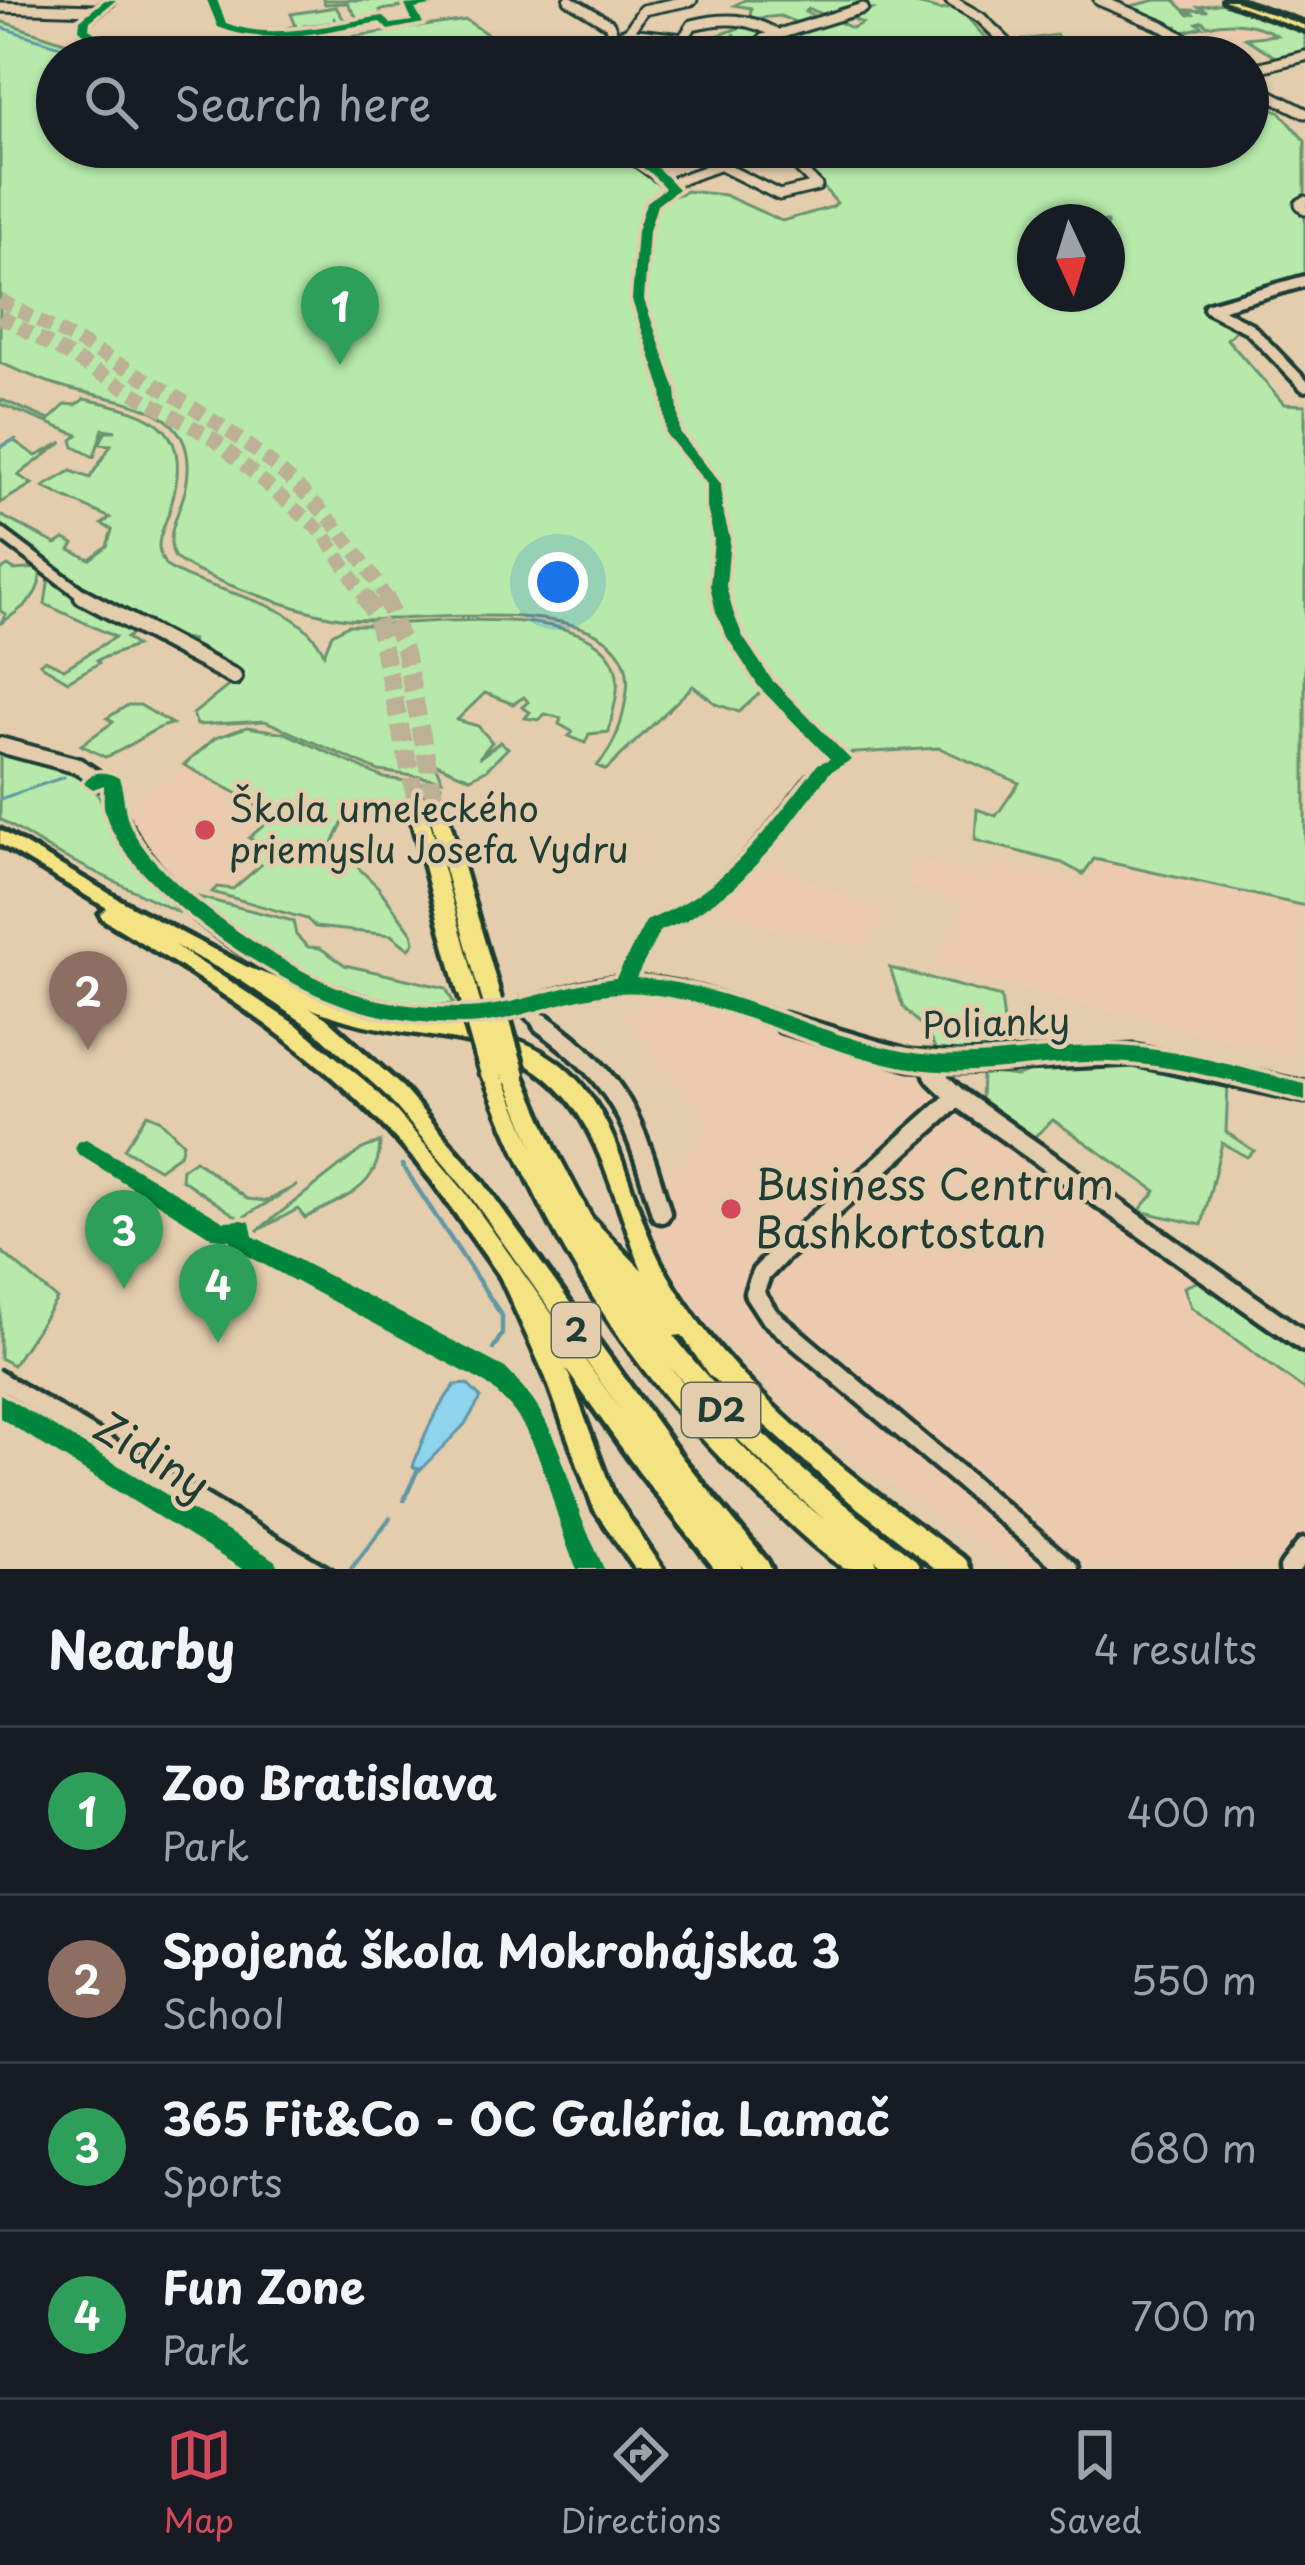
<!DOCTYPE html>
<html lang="en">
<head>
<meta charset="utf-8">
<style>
  body { margin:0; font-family:"Playpen Sans",sans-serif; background:#242831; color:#f1f3f6 }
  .compass { position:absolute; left:1017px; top:204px; width:108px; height:108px; border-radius:50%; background:#171b24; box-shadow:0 3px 9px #0004; rotate:176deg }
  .you { position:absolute; left:558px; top:582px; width:42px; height:42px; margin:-30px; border:9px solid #fff; border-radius:50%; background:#1a73e8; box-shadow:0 0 0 18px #1a73e833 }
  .badge { display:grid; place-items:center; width:78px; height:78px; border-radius:50%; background:#d1495b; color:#fff; font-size:39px; font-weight:700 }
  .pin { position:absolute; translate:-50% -99px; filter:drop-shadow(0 3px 6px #0008) }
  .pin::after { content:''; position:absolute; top:63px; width:42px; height:36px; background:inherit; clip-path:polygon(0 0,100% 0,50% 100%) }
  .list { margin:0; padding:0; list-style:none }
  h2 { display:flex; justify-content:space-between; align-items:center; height:156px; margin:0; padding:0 48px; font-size:51px }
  h2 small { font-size:39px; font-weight:400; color:#9ea1a6 }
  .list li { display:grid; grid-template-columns:78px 1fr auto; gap:36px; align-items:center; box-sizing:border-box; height:168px; padding:0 48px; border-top:3px solid #363941 }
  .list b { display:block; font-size:45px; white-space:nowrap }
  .list p { margin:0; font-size:39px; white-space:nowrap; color:#9ea1a6 }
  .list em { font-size:39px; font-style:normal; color:#9ea1a6 }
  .icon { flex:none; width:66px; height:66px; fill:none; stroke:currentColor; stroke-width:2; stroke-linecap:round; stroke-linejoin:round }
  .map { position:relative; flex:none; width:1305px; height:1569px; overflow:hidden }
  .search { position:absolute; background:#171b24; box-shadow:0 3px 9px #0004; left:36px; right:36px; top:36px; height:132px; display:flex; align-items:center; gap:30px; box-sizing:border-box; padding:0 42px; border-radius:66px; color:#9ea1a6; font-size:45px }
  .sheet { height:828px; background:#171b24 }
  nav { display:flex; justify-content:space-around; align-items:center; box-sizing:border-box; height:168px; border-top:3px solid #363941; background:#171b24; font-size:33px; color:#9ea1a6 }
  nav a { display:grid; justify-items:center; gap:6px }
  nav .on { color:#d1495b }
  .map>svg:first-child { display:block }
  .built { fill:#ebcab0 }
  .green { fill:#b6e9aa; stroke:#6a936f; stroke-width:3; fill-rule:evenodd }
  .water { fill:#8ed4ef; stroke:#6298a4; stroke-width:3 }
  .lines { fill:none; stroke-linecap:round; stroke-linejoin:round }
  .stream-far1 { stroke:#6298a4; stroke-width:3 }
  .stream { stroke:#6298a4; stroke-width:4.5 }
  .highway-tunnel-far1 { stroke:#bcb095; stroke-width:14; stroke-dasharray:14 8; stroke-linecap:butt }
  .highway-tunnel { stroke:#bcb095; stroke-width:18; stroke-dasharray:18 9; stroke-linecap:butt }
  .minor-far3-casing { stroke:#1f3d34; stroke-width:15 }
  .minor-far2-casing { stroke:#1f3d34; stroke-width:18 }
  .minor-far1-casing { stroke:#1f3d34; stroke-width:22 }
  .minor-casing { stroke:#1f3d34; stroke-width:27 }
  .major-casing { stroke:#1f3d34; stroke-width:10 }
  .highway-casing { stroke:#1f3d34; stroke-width:9 }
  .minor-far3 { stroke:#e3cdad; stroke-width:9 }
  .minor-far2 { stroke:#e3cdad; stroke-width:10 }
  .minor-far1 { stroke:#e3cdad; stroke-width:14 }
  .minor { stroke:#e3cdad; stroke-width:18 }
  .major { fill:#f4e382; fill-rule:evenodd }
  .highway { fill:#f4e382; fill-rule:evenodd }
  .tram { stroke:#1f3d34; stroke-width:3 }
  .rail { stroke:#1f3d34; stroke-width:4.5 }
  .highway-bridge-far1-casing { stroke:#1f3d34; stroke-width:27; stroke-linecap:butt }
  .highway-bridge-casing { stroke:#1f3d34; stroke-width:32; stroke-linecap:butt }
  .highway-bridge-far1 { stroke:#f4e382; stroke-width:18 }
  .highway-bridge { stroke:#f4e382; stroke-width:22 }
  .cycleway-casing { stroke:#e3cdad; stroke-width:8 }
  .cycleway { fill:#00873e; fill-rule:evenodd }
  .poi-dot { fill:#d1495b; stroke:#e3cdad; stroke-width:4.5 }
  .labels { text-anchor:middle; stroke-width:9; stroke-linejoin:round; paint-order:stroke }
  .shield { fill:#e3cdad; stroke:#5a6858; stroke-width:3 }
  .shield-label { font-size:33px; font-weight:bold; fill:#1f3d34 }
  .poi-label { font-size:36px; fill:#1f3d34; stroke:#e3cdad; text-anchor:start }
  .street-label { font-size:36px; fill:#1f3d34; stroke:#e3cdad }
  .near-poi-label { font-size:42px; fill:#1f3d34; stroke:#e3cdad; text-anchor:start }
  .near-street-label { font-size:42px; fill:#1f3d34; stroke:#e3cdad }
</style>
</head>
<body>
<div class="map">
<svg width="1305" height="1569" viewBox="0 0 1305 1569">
  <rect width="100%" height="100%" fill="#e3cdad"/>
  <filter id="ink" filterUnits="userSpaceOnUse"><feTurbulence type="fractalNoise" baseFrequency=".00833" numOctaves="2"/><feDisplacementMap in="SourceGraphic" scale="24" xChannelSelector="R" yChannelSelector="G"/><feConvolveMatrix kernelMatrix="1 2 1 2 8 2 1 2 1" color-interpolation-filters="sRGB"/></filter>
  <g filter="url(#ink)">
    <g class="built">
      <polygon points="1104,0 1202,0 1278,35 1200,47 1178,29 1209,14 1185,19 1175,26"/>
      <polygon points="185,766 265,797 269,859 233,889 208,889 166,872 130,816 133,802"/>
      <polygon points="921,858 979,877 989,860 1087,885 1096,859 1305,907 1292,1058 932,968 965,905 907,885"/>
      <polygon points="754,862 766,867 770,863 884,912 866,948 769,929 718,908"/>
      <polygon points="664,997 917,1075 964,1104 1305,1354 1305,1569 1014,1569 814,1433 688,1302 643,1205 709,1126 624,1017"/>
    </g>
    <g class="green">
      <polygon points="323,0 454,0 380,10 382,19 265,33 296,26 291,14 336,7 344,20 357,18 347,3 325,4"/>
      <polygon points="745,0 900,0 941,10 958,7 990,43 994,42 967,10 1010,42 1056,35 1074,49 1107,57 759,57 734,35 731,39 714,37 752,23 771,34 833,19 852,28 862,23 845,15 872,9 857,4 830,17 809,9 805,12 824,20 805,26 780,16 750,19 751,8 735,5"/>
      <path d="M1156 0H1174L1189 15 1193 14 1188 10 1208 11 1199 7 1229 2 1305 28V51L1267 61 1274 56 1245 38 1276 35C1257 23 1229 20 1208 26L1202 21 1197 23 1203 27 1184 32 1193 37 1186 39 1176 29 1178 25 1175 29 1143 11 1123 8Z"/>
      <polygon points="466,20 511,50 603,40 613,43 602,57 278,57 286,49 280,37 327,31 336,39"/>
      <path d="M0 21 110 57H57V147H614L663 185 649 202 642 228 633 271 634 297 655 369 667 390 670 435 711 484 707 505 716 537 715 592 734 644 762 691 739 712 716 704 693 686 606 770 597 766C617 743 623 721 627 691 641 582 408 626 347 619 310 615 204 580 175 558 163 535 181 511 186 487 203 401 118 404 61 386 40 380 20 371 0 363Z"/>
      <path d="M1248 96 1281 113 1305 141V279L1207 306 1241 325 1227 339 1284 404 1305 405V906L1094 859 1083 874 1062 863 975 840 977 809 996 816 1019 783 939 748 839 754 755 662 742 642 724 591 726 540 715 506 718 485 711 470 678 437 672 391 641 300 646 231 656 202 687 191 724 195 782 221 832 207 837 203 800 161 802 152 812 147H1248ZM1035 222H1107V294H1035Z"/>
      <path d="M0 399 49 420 66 404 76 405 84 399C156 413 196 427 169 512 162 534 152 545 166 566 213 596 299 597 324 654L332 634 348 625C409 627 590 597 615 667 622 687 612 712 609 732L589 734 585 743 569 736 573 732 559 724 561 718 545 714 539 720 525 718 530 712 522 707 528 702 524 697 513 704 485 693 457 720 478 726 492 742 479 758 500 742 508 748 486 770 470 778 434 763 442 780 379 771 265 721 197 725 193 714 236 680 210 655 191 647 192 640C124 626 59 574 0 529V515L56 544 64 539 74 544 70 550 90 559 107 546 112 530 102 524 110 518 43 487 71 471 90 478 111 445 99 444 106 431H116L103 429 94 457 74 447 72 440 78 435 0 404Z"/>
      <polygon points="13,440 36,456 63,442 18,475 32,484 0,503 0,447"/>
      <path d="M8 566 14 570 40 568C43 597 22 608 0 624L6 614 0 611V571Z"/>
      <polygon points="49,577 142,627 126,638 136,646 97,660 99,663 68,681 43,666 40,663 45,660 64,669 115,637 45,604"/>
      <path d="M128 705H140L172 724C153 726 128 750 105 757L81 745 113 722 107 718Z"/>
      <polygon points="247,727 285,733 384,778 441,786 440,791 420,795 391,811 345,818 333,843 378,887 412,933 414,942 409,949 391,935 315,927 307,919 212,892 217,887 233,889 261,865 245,855 258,843 249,838 264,825 258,820 255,803 184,765 215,738"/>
      <polygon points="0,753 61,769 92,785 141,868 180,913 54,852 0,819"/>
      <path d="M190 895 293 921 296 935 308 947 320 948 345 965 446 988 454 1004C356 1012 265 953 190 895Z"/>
      <polygon points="890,968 1001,997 1007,1048 938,1053 924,1028 903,1007"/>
      <polygon points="1115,1058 1228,1084 1226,1132 1254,1151 1247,1157 1222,1143 1202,1225 1139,1211 1156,1191 1053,1120 1033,1138 981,1102 982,1072 1017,1076 1056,1062"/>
      <polygon points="147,1114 159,1119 183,1143 180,1154 159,1169 124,1149"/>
      <path d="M380 1142C379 1190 343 1197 305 1218L298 1209 257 1231 362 1149Z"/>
      <polygon points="195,1160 247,1199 266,1201 297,1185 240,1219 181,1179 182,1169"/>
      <polygon points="0,1250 57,1299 13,1365 0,1358"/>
      <polygon points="1201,1280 1305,1354 1305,1390 1191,1307 1184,1287"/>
    </g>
    <path class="water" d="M467 1384 481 1398 465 1424 420 1470 413 1467C423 1435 435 1411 455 1385Z"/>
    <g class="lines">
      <g class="stream-far1">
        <polyline points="216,25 232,34 258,37"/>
        <polyline points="303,26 335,22 334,18"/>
        <polyline points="0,27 95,57"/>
        <polyline points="262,37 327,30"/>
        <polyline points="273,38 282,48 271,50 273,57"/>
        <polyline points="0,448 16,439"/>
        <polyline points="0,799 64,777"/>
      </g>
      <g class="stream">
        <polyline points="402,1165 502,1316 502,1334 493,1349"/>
        <polyline points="404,1500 418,1469"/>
        <polyline points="351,1569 390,1518"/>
      </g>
      <g class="highway-tunnel-far1">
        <path d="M0 300C143 377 306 451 386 599"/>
        <polyline points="0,316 214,439 324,534 366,599"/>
      </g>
      <g class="highway-tunnel">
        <polyline points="364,596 376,616 420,818"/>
        <polyline points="385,596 405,653 436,805"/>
      </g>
      <g class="minor-far3-casing">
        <g id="minor-far3">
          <path d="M111 0 85 20 84 29C111 56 150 53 186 57"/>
          <polyline points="569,0 609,24 616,41 606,57"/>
          <polyline points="950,0 981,18 1007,43"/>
          <polyline points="1099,0 1164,27 1214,57"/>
          <polyline points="0,7 94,10"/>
          <path d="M628 33 683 39 692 25C723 17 750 17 778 35"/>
          <polyline points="615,36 628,33 643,10 692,0"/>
          <polyline points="683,39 712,57"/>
          <polyline points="763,39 863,8"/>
          <polyline points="676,57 687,52"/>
          <polyline points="1248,70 1305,56"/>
          <polyline points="1248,84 1305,113"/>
          <polyline points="617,147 668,184 771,147"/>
          <polyline points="708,147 727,160"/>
          <polyline points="721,166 779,195 817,186 791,160 769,148"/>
          <polyline points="1305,201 1300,204 1305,210"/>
        </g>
      </g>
      <g class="minor-far2-casing">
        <g id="minor-far2">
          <polyline points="1305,281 1209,308 1249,328 1305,386"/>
          <polyline points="0,533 88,599"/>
        </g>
      </g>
      <g class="minor-far1-casing">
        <g id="minor-far1">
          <polyline points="82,596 234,677"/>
          <path d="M0 745 78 766 111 788C126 880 263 970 347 999 387 1012 432 1018 474 1016 526 1013 573 985 625 984 682 983 740 1008 793 1026"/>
          <path d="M623 983 653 926C726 898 767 841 813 781"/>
          <polyline points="524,1006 546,1026"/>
        </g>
      </g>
      <g class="minor-casing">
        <g id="minor">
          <path d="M542 1023C621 1080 635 1122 661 1213"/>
          <polyline points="784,1023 910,1060 960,1063 1134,1055 1305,1092"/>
          <polyline points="930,1063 935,1076 957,1097 1305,1342"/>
          <polyline points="957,1097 778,1256 761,1274 754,1293 769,1316 1069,1569"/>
          <polyline points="0,1405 266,1569"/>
          <polyline points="1289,1569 1305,1548"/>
        </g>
      </g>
      <g class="major-casing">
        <g id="major">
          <polygon points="1224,0 1238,0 1305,24 1305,30"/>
          <path d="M0 830 134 908 249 968 326 1018 401 1086 483 1182 682 1458 767 1561 771 1569H744L740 1564 742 1569H715L639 1472 433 1182C340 1065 229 995 103 919L100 914 107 908 0 844ZM174 945 237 978 312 1028 387 1096 469 1194 622 1412 464 1191 396 1111 365 1081 298 1026Z"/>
        </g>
      </g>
      <g class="highway-casing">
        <g id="highway">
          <polygon points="436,799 445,805 499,991 496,996 482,996 479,991 427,805"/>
          <polygon points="420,812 429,818 478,993 475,998 461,998 458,993 411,818"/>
          <path d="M243 966C280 978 317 997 355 1007 422 1024 497 1018 556 1061 623 1110 627 1203 665 1270 732 1390 857 1481 966 1560L970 1569H936L851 1503 708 1374 682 1335 674 1336C741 1424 829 1494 916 1560L920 1569H886L875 1560 879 1569C868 1569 852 1569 843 1567 823 1557 785 1519 766 1502 628 1375 550 1246 482 1073L485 1067 492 1065 499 1067 534 1150 504 1075 507 1069 514 1067 521 1069 556 1151 591 1217 642 1270C622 1220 602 1142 569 1101 510 1029 428 1043 349 1021 310 1010 273 992 236 978L233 973 236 968ZM669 1366C718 1421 769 1472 825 1520 767 1475 716 1422 669 1366Z"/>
          <polygon points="510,1262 518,1265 570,1378 613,1494 663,1569 635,1569 594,1509 546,1378 498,1272 502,1265"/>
        </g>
      </g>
      <use href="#minor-far3" class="minor-far3"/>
      <use href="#minor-far2" class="minor-far2"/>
      <use href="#minor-far1" class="minor-far1"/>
      <use href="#minor" class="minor"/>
      <use href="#major" class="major"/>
      <use href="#highway" class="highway"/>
      <polyline class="tram" points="1237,0 1305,24"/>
      <polyline class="rail" points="0,1369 334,1569"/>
      <g class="highway-bridge-far1-casing">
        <g id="highway-bridge-far1">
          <polyline points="489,991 500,1026"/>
          <polyline points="468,993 478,1026"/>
        </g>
      </g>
      <g class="highway-bridge-casing">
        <g id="highway-bridge">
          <polyline points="477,1023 492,1073"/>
          <polyline points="499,1023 514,1075"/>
        </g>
      </g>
      <use href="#highway-bridge-far1" class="highway-bridge-far1"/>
      <use href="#highway-bridge" class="highway-bridge"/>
      <g class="cycleway-casing">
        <g id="cycleway">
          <path d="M105 0H116L90 21 89 28C115 53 153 51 186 54L191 57C152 57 108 60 79 29L80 20Z"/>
          <path d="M207 0H217L226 23C274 42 334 23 383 16L391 24 412 21 405 5 461 0 415 9 423 23 388 30 380 22C327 30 270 48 218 27Z"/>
          <path d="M611 147C638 147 661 170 678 189L657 205 649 231 644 300 676 390 680 433 721 484 722 508 730 539 726 586 733 612 743 637 771 679 851 760 830 772 776 843 735 887 687 920 660 931 636 978C730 983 815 1036 908 1052 975 1063 1042 1045 1108 1046 1175 1047 1240 1068 1305 1084V1100C1241 1084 1176 1064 1110 1062 1043 1060 977 1079 911 1068 821 1054 740 1005 650 994 585 985 527 1023 463 1024 419 1024 371 1017 330 1000 264 974 124 884 105 812 103 804 104 793 104 785L93 789 84 783C94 769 106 771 119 778 127 802 121 813 137 838 174 896 288 971 353 993 387 1004 426 1008 462 1008 515 1008 563 983 616 978L646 921C726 890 767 830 818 764L830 759 759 687 727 637 716 612 710 586 714 539 707 508V484L666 434 662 390 632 300 637 231 646 203 665 188 652 174Z"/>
          <path d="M86 1139 224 1221 242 1220 250 1222 253 1236 505 1368C553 1415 561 1456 581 1517 588 1535 597 1552 604 1569H577C555 1524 550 1470 524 1427 515 1410 501 1397 487 1384L233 1248 230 1240 213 1238 78 1154 75 1148 78 1142Z"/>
          <polygon points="0,1394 275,1560 279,1569 242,1569 0,1418"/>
        </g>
      </g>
      <use href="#cycleway" class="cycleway"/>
    </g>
  </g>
  <g class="poi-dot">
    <circle cx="205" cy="830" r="12"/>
    <circle cx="731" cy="1209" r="12"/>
  </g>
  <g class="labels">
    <g class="shield">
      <rect x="552" y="1303" width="48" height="54" rx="9"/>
      <rect x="682" y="1383" width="78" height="54" rx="9"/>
    </g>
    <g class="shield-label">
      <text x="576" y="1342">2</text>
      <text x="721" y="1422">D2</text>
    </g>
    <g class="poi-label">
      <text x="229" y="822">Škola umeleckého<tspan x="229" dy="41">priemyslu Josefa Vydru</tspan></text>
    </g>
    <g class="street-label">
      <text transform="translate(996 1023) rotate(-2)" y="13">Polianky</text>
    </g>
    <g class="near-poi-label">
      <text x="755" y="1200">Business Centrum<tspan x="755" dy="48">Bashkortostan</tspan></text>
    </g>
    <g class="near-street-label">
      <text transform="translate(152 1456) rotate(32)" y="15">Zidiny</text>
    </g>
  </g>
</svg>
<svg class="compass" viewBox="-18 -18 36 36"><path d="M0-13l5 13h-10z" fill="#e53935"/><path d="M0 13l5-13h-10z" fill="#9ea1a6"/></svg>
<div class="you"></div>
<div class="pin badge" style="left:340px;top:365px;background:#2e9e5b">1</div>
<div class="pin badge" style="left:88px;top:1050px;background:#8d6e63">2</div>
<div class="pin badge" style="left:124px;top:1289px;background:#2e9e5b">3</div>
<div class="pin badge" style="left:218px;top:1343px;background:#2e9e5b">4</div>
<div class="search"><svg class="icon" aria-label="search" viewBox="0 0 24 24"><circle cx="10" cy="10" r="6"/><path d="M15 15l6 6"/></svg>Search here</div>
</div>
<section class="sheet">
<h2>Nearby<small>4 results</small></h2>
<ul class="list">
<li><span class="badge" style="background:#2e9e5b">1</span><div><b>Zoo Bratislava</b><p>Park</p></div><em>400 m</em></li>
<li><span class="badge" style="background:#8d6e63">2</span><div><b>Spojená škola Mokrohájska 3</b><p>School</p></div><em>550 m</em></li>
<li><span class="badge" style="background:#2e9e5b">3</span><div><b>365 Fit&amp;Co - OC Galéria Lamač</b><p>Sports</p></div><em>680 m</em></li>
<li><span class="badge" style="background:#2e9e5b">4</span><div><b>Fun Zone</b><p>Park</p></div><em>700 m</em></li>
</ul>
</section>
<nav>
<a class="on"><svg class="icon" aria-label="map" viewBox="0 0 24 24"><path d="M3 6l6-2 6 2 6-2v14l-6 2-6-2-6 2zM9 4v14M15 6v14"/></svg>Map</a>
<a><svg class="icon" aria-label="directions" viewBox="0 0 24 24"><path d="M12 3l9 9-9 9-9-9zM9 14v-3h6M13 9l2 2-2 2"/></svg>Directions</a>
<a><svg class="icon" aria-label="saved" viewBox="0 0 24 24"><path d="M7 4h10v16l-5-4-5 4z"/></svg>Saved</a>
</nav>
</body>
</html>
